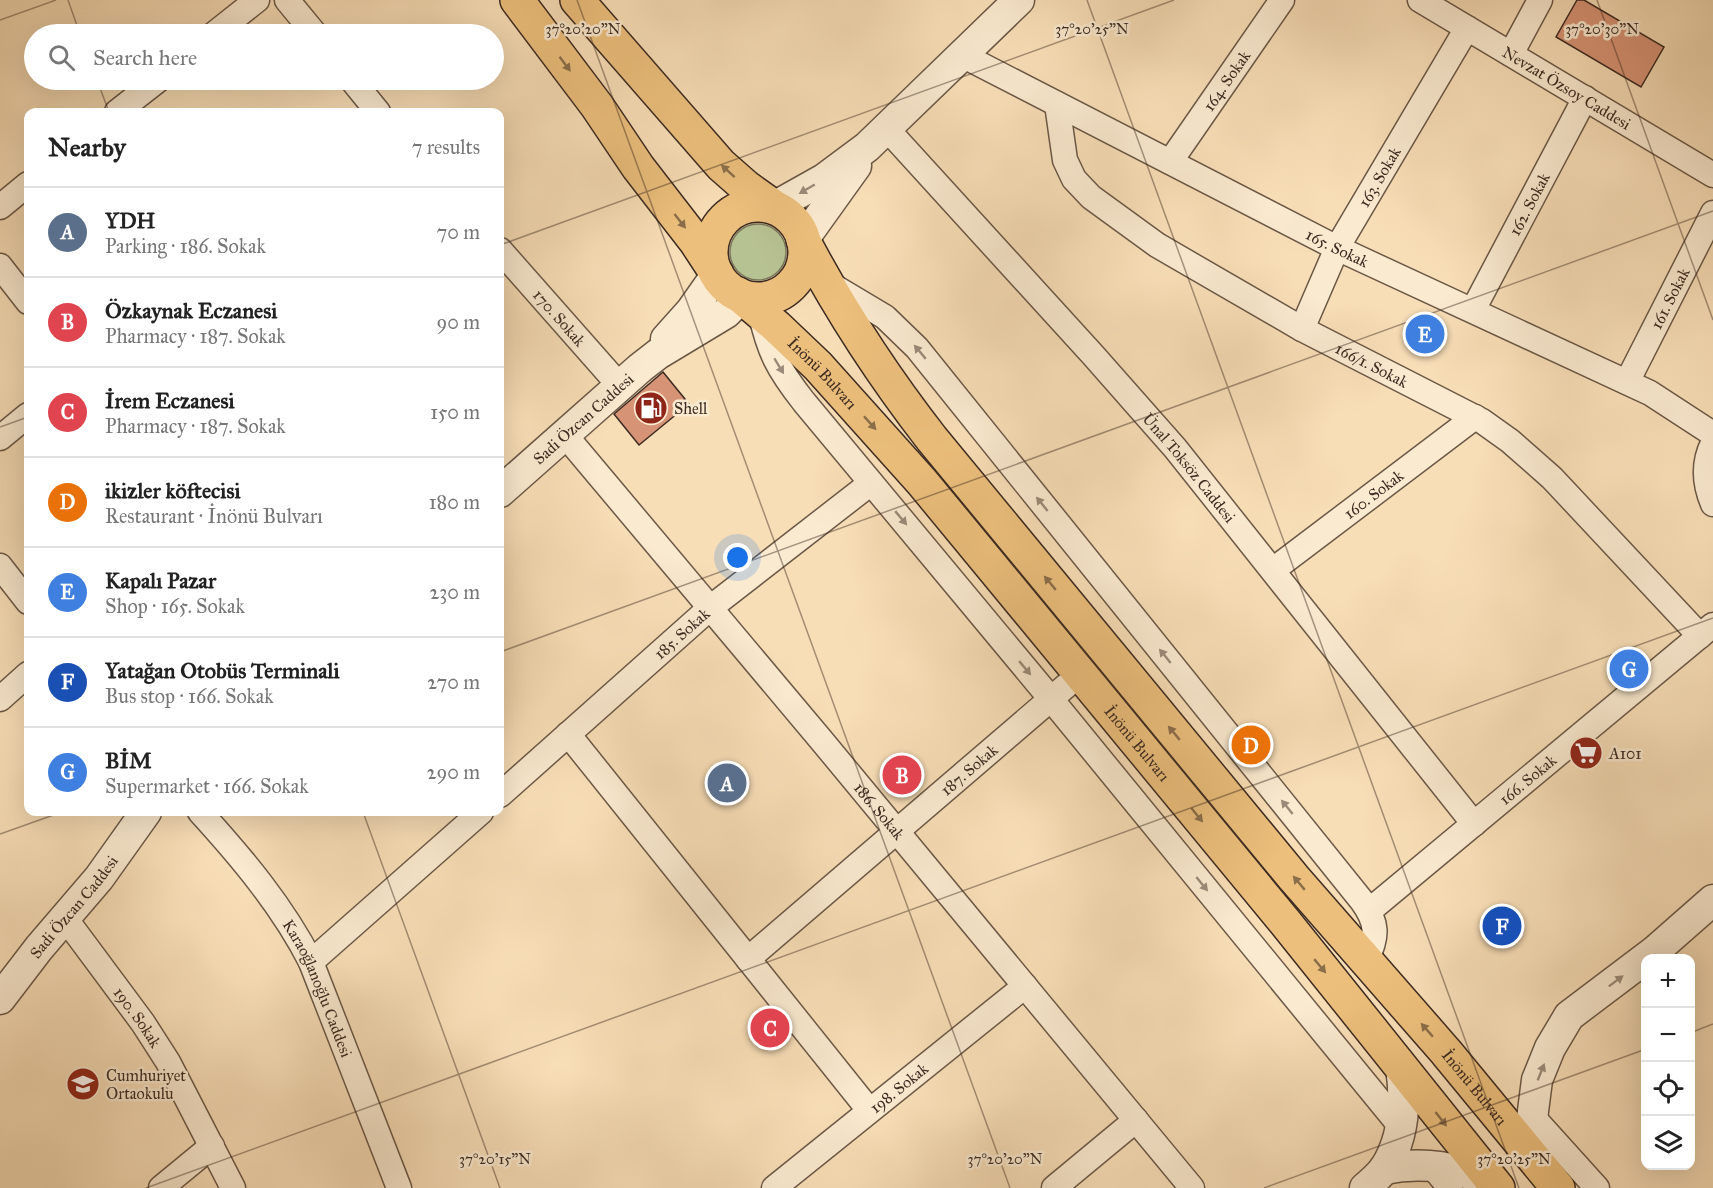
<!DOCTYPE html>
<html lang="en">
<head>
<meta charset="utf-8">
<style>
  body { margin:0; font-family:"IM FELL Great Primer",serif; background:#f6f6f6; color:#222 }
  .controls { position:absolute; right:18px; bottom:18px; display:grid; overflow:hidden; border-radius:12px; box-shadow:0 6px 24px #0002 }
  .controls button { width:54px; height:54px; display:grid; place-items:center; padding:0; border:0; border-bottom:2px solid #e0e0e0; background:#fff; color:#222; font:30px sans-serif }
  .you { position:absolute; left:738px; top:558px; width:21px; height:21px; margin:-15px; border:4px solid #fff; border-radius:50%; background:#1a73e8; box-shadow:0 0 0 9px #1a73e833 }
  .badge { display:grid; place-items:center; width:39px; height:39px; border-radius:50%; background:#db2777; color:#fff; font-size:20px; font-weight:700 }
  .pin { position:absolute; translate:-50% -50%; border:3px solid #fff; box-shadow:0 2px 6px #0006 }
  .list { margin:0; padding:0; list-style:none }
  h2 { display:flex; justify-content:space-between; align-items:center; height:78px; margin:0; padding:0 24px; font-size:26px }
  h2 small { font-size:20px; font-weight:400; color:#767676 }
  .list li { display:grid; grid-template-columns:39px 1fr auto; gap:18px; align-items:center; box-sizing:border-box; height:90px; padding:0 24px; border-top:2px solid #e0e0e0 }
  .list b { display:block; font-size:22px; white-space:nowrap }
  .list p { margin:0; font-size:20px; white-space:nowrap; color:#767676 }
  .list em { font-size:20px; font-style:normal; color:#767676 }
  .icon { flex:none; width:33px; height:33px; fill:none; stroke:currentColor; stroke-width:2; stroke-linecap:round; stroke-linejoin:round }
  .map { position:relative; flex:none; width:1713px; height:1188px; overflow:hidden }
  .search { position:absolute; background:#fff; box-shadow:0 6px 24px #0002; left:24px; top:24px; width:480px; height:66px; display:flex; align-items:center; gap:15px; box-sizing:border-box; padding:0 21px; border-radius:33px; color:#767676; font-size:22px }
  .panel { position:absolute; background:#fff; box-shadow:0 6px 24px #0002; left:24px; top:108px; width:480px; height:708px; border-radius:12px }
  .map>svg:first-child { display:block }
  .green { fill:#b7c293; stroke:#7a765a; stroke-width:1.5 }
  .building { fill:#d79375; stroke:#3c2b22; stroke-width:1.5 }
  .lines { fill:none; stroke-linecap:round; stroke-linejoin:round }
  .minor-casing { stroke:#6b5847; stroke-width:27 }
  .tertiary-casing { stroke:#6b5847; stroke-width:33 }
  .trunk-casing { stroke:#3c2b22; stroke-width:36 }
  .minor { stroke:#faead0; stroke-width:24 }
  .tertiary { stroke:#faead0; stroke-width:30 }
  .trunk { stroke:#ecbf7c; stroke-width:33 }
  .oneway { fill:#8b6e4a }
  .oneway2 { fill:#9b8a79 }
  .ticks { fill:none; stroke:#3c2b22; stroke-width:1.5; stroke-opacity:0.45 }
  .labels { text-anchor:middle; stroke-width:5; stroke-linejoin:round; paint-order:stroke }
  .street-label { font-size:16px; fill:#3c2b22; stroke:#faead0 }
  .poi-label { font-size:16px; fill:#3c2b22; stroke:#faead0; text-anchor:start }
  .ticks-label { font-size:15px; text-anchor:middle; fill:#3c2b22; stroke:#faead0; stroke-width:5; stroke-linejoin:round; paint-order:stroke }
</style>
</head>
<body>
<div class="map">
<svg width="1713" height="1188" viewBox="0 0 1713 1188">
  <rect width="100%" height="100%" fill="#f8deb7"/>
  <filter id="stains"><feTurbulence type="fractalNoise" baseFrequency=".00333" numOctaves="4"/><feColorMatrix values="0 0 0 0 .2 0 0 0 0 .09 0 0 0 0 .02 0 0 0 .5 -.17"/></filter>
  <radialGradient id="worn" r=".72"><stop offset=".6" stop-color="#630" stop-opacity="0"/><stop offset="1" stop-color="#630" stop-opacity=".3"/></radialGradient>
  <circle class="green" cx="758" cy="252" r="28"/>
  <g class="building">
    <polygon points="1577,0 1584,0 1664,47 1641,87 1556,37"/>
    <polygon points="663,372 689,404 639,445 614,414"/>
  </g>
  <g class="lines">
    <g class="minor-casing">
      <g id="minor">
        <polyline points="287,0 315,34"/>
        <path id="s1" d="M1420 0 1713 175"/>
        <polyline points="214,34 257,0"/>
        <polyline points="1511,54 1540,0"/>
        <path id="s2" d="M962 55 1337 248 1650 393 1713 434"/>
        <polyline points="352,80 378,112"/>
        <path id="s3" d="M1057 104 1065 160 1074 179 1091 197 1157 245 1302 329 1482 421 1510 441 1552 478 1700 636"/>
        <polyline points="117,112 158,80"/>
        <path id="s4" d="M887 129 1093 355 1175 448 1474 824"/>
        <path id="s5" d="M1170 162 1282 0"/>
        <polyline points="0,207 28,184"/>
        <path id="s6" d="M500 250 620 386"/>
        <polyline points="0,266 28,302"/>
        <path d="M828 283 885 317 917 348 1362 901C1378 923 1378 936 1366 961"/>
        <path id="s7" d="M1473 310 1585 98"/>
        <path d="M760 311C769 352 778 369 804 402L1051 699 1401 1127"/>
        <path id="s8" d="M1302 329 1337 248 1467 28"/>
        <path id="s9" d="M1627 382 1713 213"/>
        <path id="s10" d="M565 435 822 741 1192 1188"/>
        <polyline points="0,438 28,415"/>
        <path d="M1713 443C1703 463 1704 483 1713 504"/>
        <polyline points="0,566 28,602"/>
        <path id="s11" d="M1273 570 1475 417"/>
        <polyline points="0,699 28,674"/>
        <polyline points="568,734 869,1110"/>
        <path id="s12" d="M500 795 710 608 871 483"/>
        <path id="s13" d="M200 812C242 858 283 907 311 962L399 1188"/>
        <path id="s14" d="M1369 911 1713 625"/>
        <path id="s15" d="M65 918 143 1023 168 1062 233 1188"/>
        <path id="s16" d="M748 959 1080 674"/>
        <polyline points="311,962 481,812"/>
        <polyline points="1532,1116 1597,1188"/>
        <polyline points="1431,1165 1450,1188"/>
        <polyline points="161,1188 212,1146"/>
        <path id="s17" d="M774 1188 1025 986"/>
        <polyline points="1054,1188 1136,1120"/>
      </g>
    </g>
    <g class="tertiary-casing">
      <g id="tertiary">
        <polyline points="774,207 824,179 867,147 1019,0"/>
        <polyline points="803,240 856,166"/>
        <polyline points="666,339 691,311 717,274"/>
        <path id="s18" d="M500 492 640 368 658 354 726 313 733 306 738 294"/>
        <path id="s19" d="M0 999 39 948 99 878 146 812"/>
        <polyline points="1528,1150 1537,1080 1550,1048 1569,1016 1655,951 1713,900"/>
        <path d="M1384 1169C1424 1161 1458 1167 1495 1184"/>
        <path d="M1365 1188C1372 1182 1380 1175 1385 1168 1404 1138 1406 1101 1401 1067"/>
      </g>
    </g>
    <g class="trunk-casing">
      <g id="trunk">
        <polyline points="517,0 597,106 638,167 696,242 717,274"/>
        <polyline points="577,0 721,165 746,187 774,207"/>
        <circle cx="758" cy="252" r="47"/>
        <path id="s20" d="M803 240C840 310 883 376 932 439L1294 878 1446 1052 1558 1188"/>
        <path id="s21" d="M738 294 777 327 818 366 922 482 1285 922 1498 1188"/>
      </g>
    </g>
    <use href="#minor" class="minor"/>
    <use href="#tertiary" class="tertiary"/>
    <use href="#trunk" class="trunk"/>
  </g>
  <defs><path id="oneway-solid" d="M-6-.8H1V-3.2L6.5 0L1 3.2V.8H-6Z" transform="scale(1.5)"/></defs>
  <g class="oneway">
    <use href="#oneway-solid" transform="translate(565 64) rotate(53)"/>
    <use href="#oneway-solid" transform="translate(728 171) rotate(-138)"/>
    <use href="#oneway-solid" transform="translate(680 221) rotate(52)"/>
    <use href="#oneway-solid" transform="translate(870 423) rotate(48)"/>
    <use href="#oneway-solid" transform="translate(1050 583) rotate(-130)"/>
    <use href="#oneway-solid" transform="translate(1174 733) rotate(-130)"/>
    <use href="#oneway-solid" transform="translate(1197 815) rotate(51)"/>
    <use href="#oneway-solid" transform="translate(1299 883) rotate(-130)"/>
    <use href="#oneway-solid" transform="translate(1320 966) rotate(50)"/>
    <use href="#oneway-solid" transform="translate(1427 1030) rotate(-131)"/>
    <use href="#oneway-solid" transform="translate(1441 1119) rotate(52)"/>
  </g>
  <g class="oneway2">
    <use href="#oneway-solid" transform="translate(807 189) rotate(150)"/>
    <use href="#oneway-solid" transform="translate(920 352) rotate(-130)"/>
    <use href="#oneway-solid" transform="translate(779 366) rotate(59)"/>
    <use href="#oneway-solid" transform="translate(1042 504) rotate(-129)"/>
    <use href="#oneway-solid" transform="translate(901 518) rotate(50)"/>
    <use href="#oneway-solid" transform="translate(1165 656) rotate(-129)"/>
    <use href="#oneway-solid" transform="translate(1025 668) rotate(50)"/>
    <use href="#oneway-solid" transform="translate(1287 807) rotate(-129)"/>
    <use href="#oneway-solid" transform="translate(1202 884) rotate(51)"/>
    <use href="#oneway-solid" transform="translate(1616 981) rotate(-37)"/>
    <use href="#oneway-solid" transform="translate(1541 1072) rotate(-68)"/>
  </g>
  <path class="ticks" d="M68 0 80 34M577 0 1010 1188M1087 0 1519 1188M1597 0 1713 320M0 20 56 0M97 80 109 112M500 245 1174 0M0 427 28 417M500 652 1713 211M363 812 500 1188M0 834 62 812M1690 1033 1713 1024M146 1188 1713 618M1264 1188 1646 1049"/>
  <defs>
    <g id="fuel-disc" transform="scale(1.725)"><circle r="9.5" fill="#8f2418" stroke="#faead0"/><path d="M-5.5-6h7V0h2V4h1.3V-2.5L3-4.5l.8-.8L6-3V5H2.5V1h-1V6h-7ZM-4.2-4.7v3.2H.2V-4.7Z" fill="#fff"/></g>
    <g id="supermarket-disc" transform="scale(1.725)"><circle r="9.5" fill="#8f2418" stroke="#faead0"/><path d="M-6-5.5h2.5l.6 2H6L4.5 2H-2.5L-4.4-4H-6ZM-1.5 3.2a1.3 1.3 0 1 0 .1 0ZM3 3.2a1.3 1.3 0 1 0 .1 0Z" fill="#fff"/></g>
    <g id="school-disc" transform="scale(1.725)"><circle r="9.5" fill="#8f2418" stroke="#faead0"/><path d="M0-5L7-2L0 1L-7-2ZM-4 1L0 2.5L4 1V4Q0 6-4 4Z" fill="#fff"/></g>
  </defs>
  <g fill-rule="evenodd">
    <use href="#fuel-disc" x="651" y="408"/>
    <use href="#supermarket-disc" x="1586" y="753"/>
    <use href="#school-disc" x="83" y="1084"/>
  </g>
  <g class="labels">
    <g class="street-label">
      <text dy="6" stroke="none"><textPath href="#s5" startOffset="99">164. Sokak</textPath></text>
      <text dy="6" stroke="none"><textPath href="#s1" startOffset="171">Nevzat Özsoy Caddesi</textPath></text>
      <text dy="6" stroke="none"><textPath href="#s8" startOffset="171">163. Sokak</textPath></text>
      <text dy="6" stroke="none"><textPath href="#s7" startOffset="120">162. Sokak</textPath></text>
      <text dy="6" stroke="none"><textPath href="#s2" startOffset="422">165. Sokak</textPath></text>
      <text dy="6" stroke="none"><textPath href="#s9" startOffset="94">161. Sokak</textPath></text>
      <text dy="6" stroke="none"><textPath href="#s6" startOffset="90">170. Sokak</textPath></text>
      <text dy="6" stroke="none"><textPath href="#s3" startOffset="430">166/1. Sokak</textPath></text>
      <text dy="6" stroke="none"><textPath href="#s21" startOffset="116">İnönü Bulvarı</textPath></text>
      <text dy="6" stroke="none"><textPath href="#s18" startOffset="111">Sadi Özcan Caddesi</textPath></text>
      <text dy="6" stroke="none"><textPath href="#s4" startOffset="454">Ünal Toksöz Caddesi</textPath></text>
      <text dy="6" stroke="none"><textPath href="#s11" startOffset="126">160. Sokak</textPath></text>
      <text dy="6" stroke="none"><textPath href="#s12" startOffset="243">185. Sokak</textPath></text>
      <text dy="6" stroke="none"><textPath href="#s21" startOffset="602">İnönü Bulvarı</textPath></text>
      <text dy="6" stroke="none"><textPath href="#s16" startOffset="291">187. Sokak</textPath></text>
      <text dy="6" stroke="none"><textPath href="#s14" startOffset="206">166. Sokak</textPath></text>
      <text dy="6" stroke="none"><textPath href="#s10" startOffset="490">186. Sokak</textPath></text>
      <text dy="6" stroke="none"><textPath href="#s19" startOffset="118">Sadi Özcan Caddesi</textPath></text>
      <text dy="6" stroke="none"><textPath href="#s13" startOffset="214">Karaoğlanoğlu Caddesi</textPath></text>
      <text dy="6" stroke="none"><textPath href="#s15" startOffset="123">190. Sokak</textPath></text>
      <text dy="6" stroke="none"><textPath href="#s17" startOffset="160">198. Sokak</textPath></text>
      <text dy="6" stroke="none"><textPath href="#s20" startOffset="1083">İnönü Bulvarı</textPath></text>
    </g>
    <g class="poi-label">
      <text x="674" y="414">Shell</text>
      <text x="1609" y="759">A101</text>
      <text x="106" y="1081">Cumhuriyet<tspan x="106" dy="18">Ortaokulu</tspan></text>
    </g>
  </g>
  <g class="ticks-label">
    <text x="1602" y="34">37°20'30"N</text>
    <text x="583" y="34">37°20'20"N</text>
    <text x="1092" y="34">37°20'25"N</text>
    <text x="495" y="1164">37°20'15"N</text>
    <text x="1005" y="1164">37°20'20"N</text>
    <text x="1514" y="1164">37°20'25"N</text>
  </g>
  <rect width="100%" height="100%" filter="url(#stains)"/>
  <rect width="100%" height="100%" fill="url(#worn)"/>
</svg>
<div class="controls">
<button>+</button>
<button>−</button>
<button><svg class="icon" aria-label="locate" viewBox="0 0 24 24"><circle cx="12" cy="12" r="6"/><path d="M12 2v4M12 18v4M2 12h4M18 12h4"/></svg></button>
<button><svg class="icon" aria-label="layers" viewBox="0 0 24 24"><path d="M12 4l9 5-9 5-9-5zM3 14l9 5 9-5"/></svg></button>
</div>
<div class="you"></div>
<div class="pin badge" style="left:727px;top:783px;background:#5c6f8a">A</div>
<div class="pin badge" style="left:902px;top:775px;background:#e0444e">B</div>
<div class="pin badge" style="left:770px;top:1028px;background:#e0444e">C</div>
<div class="pin badge" style="left:1251px;top:745px;background:#e8710a">D</div>
<div class="pin badge" style="left:1425px;top:334px;background:#3f7fe0">E</div>
<div class="pin badge" style="left:1502px;top:926px;background:#1a4fb4">F</div>
<div class="pin badge" style="left:1629px;top:669px;background:#3f7fe0">G</div>
<div class="search"><svg class="icon" aria-label="search" viewBox="0 0 24 24"><circle cx="10" cy="10" r="6"/><path d="M15 15l6 6"/></svg>Search here</div>
<section class="panel">
<h2>Nearby<small>7 results</small></h2>
<ul class="list">
<li><span class="badge" style="background:#5c6f8a">A</span><div><b>YDH</b><p>Parking · 186. Sokak</p></div><em>70 m</em></li>
<li><span class="badge" style="background:#e0444e">B</span><div><b>Özkaynak Eczanesi</b><p>Pharmacy · 187. Sokak</p></div><em>90 m</em></li>
<li><span class="badge" style="background:#e0444e">C</span><div><b>İrem Eczanesi</b><p>Pharmacy · 187. Sokak</p></div><em>150 m</em></li>
<li><span class="badge" style="background:#e8710a">D</span><div><b>ikizler köftecisi</b><p>Restaurant · İnönü Bulvarı</p></div><em>180 m</em></li>
<li><span class="badge" style="background:#3f7fe0">E</span><div><b>Kapalı Pazar</b><p>Shop · 165. Sokak</p></div><em>230 m</em></li>
<li><span class="badge" style="background:#1a4fb4">F</span><div><b>Yatağan Otobüs Terminali</b><p>Bus stop · 166. Sokak</p></div><em>270 m</em></li>
<li><span class="badge" style="background:#3f7fe0">G</span><div><b>BİM</b><p>Supermarket · 166. Sokak</p></div><em>290 m</em></li>
</ul>
</section>
</div>
</body>
</html>
